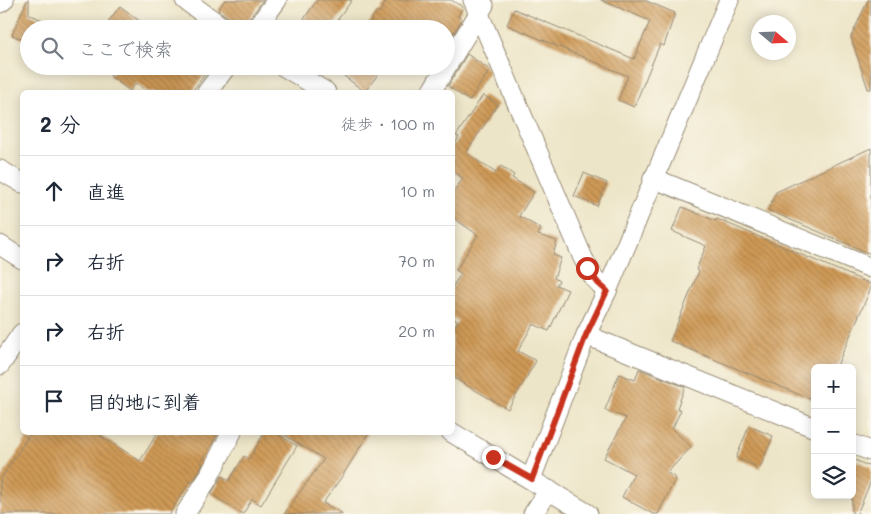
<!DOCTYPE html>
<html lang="ja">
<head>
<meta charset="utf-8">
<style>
  body { margin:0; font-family:Mali,"Klee One",sans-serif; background:#f2f2f3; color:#1f2937 }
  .controls { position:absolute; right:15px; bottom:15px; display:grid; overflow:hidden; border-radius:8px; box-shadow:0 2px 12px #0003 }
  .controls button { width:45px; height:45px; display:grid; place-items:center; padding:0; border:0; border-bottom:1px solid #e0e1e3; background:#fff; color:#1f2937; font:25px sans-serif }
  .compass { position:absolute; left:751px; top:15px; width:45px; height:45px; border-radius:50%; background:#fff; box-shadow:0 2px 12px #0003; rotate:109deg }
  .stop { position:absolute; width:15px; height:15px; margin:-11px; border:4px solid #c8321e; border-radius:50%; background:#fff }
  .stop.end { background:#c8321e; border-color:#fff; box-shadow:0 1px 5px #0008 }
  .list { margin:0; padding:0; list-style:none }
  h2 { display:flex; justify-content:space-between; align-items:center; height:65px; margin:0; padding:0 20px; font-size:21px }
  h2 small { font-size:16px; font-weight:400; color:#747a83 }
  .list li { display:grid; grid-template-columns:32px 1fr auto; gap:15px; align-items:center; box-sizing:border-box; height:70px; padding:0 20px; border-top:1px solid #e0e1e3 }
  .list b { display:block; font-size:19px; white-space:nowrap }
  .list em { font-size:16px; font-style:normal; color:#747a83 }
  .icon { flex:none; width:28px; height:28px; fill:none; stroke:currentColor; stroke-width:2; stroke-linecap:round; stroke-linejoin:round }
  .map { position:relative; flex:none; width:871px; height:514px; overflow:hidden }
  .search { position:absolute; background:#fff; box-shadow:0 2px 12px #0003; left:20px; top:20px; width:435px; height:55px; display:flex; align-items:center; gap:12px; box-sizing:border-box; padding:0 18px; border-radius:28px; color:#747a83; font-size:19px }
  .panel { position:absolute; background:#fff; box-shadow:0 2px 12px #0003; left:20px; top:90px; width:435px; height:345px; border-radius:8px }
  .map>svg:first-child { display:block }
  .building { fill:url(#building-back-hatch) }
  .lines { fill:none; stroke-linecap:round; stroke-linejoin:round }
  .minor-casing { stroke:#948872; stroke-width:21 }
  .minor { stroke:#fff; stroke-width:19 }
  .route { stroke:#c8321e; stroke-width:6 }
</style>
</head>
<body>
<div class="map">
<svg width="871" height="514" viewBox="0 0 871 514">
  <defs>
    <pattern id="building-back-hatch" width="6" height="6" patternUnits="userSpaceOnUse" patternTransform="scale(1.25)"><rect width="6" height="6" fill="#cf9a57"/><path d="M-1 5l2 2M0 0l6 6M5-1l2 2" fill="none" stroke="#a97e47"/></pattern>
  </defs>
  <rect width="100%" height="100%" fill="#fbf7ec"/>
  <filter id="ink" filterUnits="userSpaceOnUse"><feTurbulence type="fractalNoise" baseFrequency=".02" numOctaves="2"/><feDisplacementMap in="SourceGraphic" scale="10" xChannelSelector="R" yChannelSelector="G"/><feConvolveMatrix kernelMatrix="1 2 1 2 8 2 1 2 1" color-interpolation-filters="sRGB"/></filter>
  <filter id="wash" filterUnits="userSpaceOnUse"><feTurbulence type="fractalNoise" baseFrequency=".0096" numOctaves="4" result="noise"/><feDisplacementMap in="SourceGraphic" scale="20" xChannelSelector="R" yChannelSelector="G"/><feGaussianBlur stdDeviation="1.12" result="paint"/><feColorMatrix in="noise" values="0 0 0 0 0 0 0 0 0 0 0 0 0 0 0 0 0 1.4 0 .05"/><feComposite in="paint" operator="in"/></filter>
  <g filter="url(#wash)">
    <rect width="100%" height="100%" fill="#ede5c7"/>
    <g id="blocks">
      <g class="building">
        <polygon points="27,0 29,0 29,14 62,29 29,29 29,42 12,35"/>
        <polygon points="225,0 263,0 247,22 245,29 236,29 232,20 218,10"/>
        <polygon points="317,0 352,0 331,29 297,29"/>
        <polygon points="387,0 451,0 463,7 458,16 462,19 446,45 446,29 365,29 377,11 379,13"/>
        <polygon points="601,0 644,0 675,13 664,46 660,44 634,107 618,100 628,76 507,25 514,9 634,59 650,21"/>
        <polygon points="868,0 871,0 871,89 868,89 851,37"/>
        <polygon points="120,6 150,29 103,29"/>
        <polygon points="277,20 289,29 270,29"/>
        <polygon points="467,54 490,70 469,101 448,86"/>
        <polygon points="117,66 194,66 205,74 192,92 148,92 136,83 130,91 110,76"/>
        <polygon points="331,66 384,66 365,92"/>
        <polygon points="483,95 498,104 466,153 496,173 501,166 514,175 512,178 534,192 519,216 541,229 538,235 557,241 553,255 561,258 554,278 559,281 556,285 568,290 549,331 533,324 518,351 536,361 508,409 452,377 452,330 458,321 452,317 452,287 461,274 456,270 478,235 452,217 452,194 463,178 454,172 452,173 452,144 454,145 459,137 456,136"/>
        <polygon points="871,148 871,254 768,210 776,192"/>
        <polygon points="584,173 607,183 597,206 574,196"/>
        <polygon points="682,207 716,221 717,219 871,284 871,288 836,368 815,368 815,401 670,341 699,271 696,270 706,246 672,231"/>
        <polygon points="639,369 685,387 677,408 681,410 672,429 691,447 667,473 676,478 658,514 653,514 622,497 634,474 604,458 626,418 605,410 619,374 635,380"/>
        <polygon points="749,426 773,436 760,468 736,458"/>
        <polygon points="31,432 95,432 140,461 158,432 219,432 201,463 203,464 197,474 192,482 190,481 169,514 0,514 0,480"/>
        <polygon points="265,432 275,432 297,446 261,505 252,499 243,514 211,494 222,476 229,481 244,456 249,459"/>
        <polygon points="279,432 369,432 343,475 323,503 343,514 284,514 324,459"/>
        <polygon points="852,459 871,467 871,481 857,514 852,514"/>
      </g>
    </g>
  </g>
  <g filter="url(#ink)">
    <use href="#blocks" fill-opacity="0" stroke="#948872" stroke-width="1"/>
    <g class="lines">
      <g class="minor-casing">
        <g id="minor">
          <polyline points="185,0 225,29"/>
          <polyline points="473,0 583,258 594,278 607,291"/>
          <polyline points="0,3 4,0"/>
          <polyline points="256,29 277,0"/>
          <polyline points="283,66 326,92"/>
          <polyline points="207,92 227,66"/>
          <polyline points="431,92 484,5"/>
          <polyline points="0,170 22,183"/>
          <polyline points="653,178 871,268"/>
          <polyline points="0,245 22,259"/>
          <polyline points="586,335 815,428"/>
          <polyline points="0,365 22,333"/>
          <polyline points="451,432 588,514"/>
          <polyline points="852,444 871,451"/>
          <polyline points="531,479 586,335 607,291 729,0"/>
          <polyline points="185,514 207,480 232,432"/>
          <polyline points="533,514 549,490"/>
        </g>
      </g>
      <use href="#minor" class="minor"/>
    </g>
  </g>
  <g class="lines" filter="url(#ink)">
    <polyline class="route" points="493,457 532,479 586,335 607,291 598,283 587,268"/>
  </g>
</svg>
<div class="controls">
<button>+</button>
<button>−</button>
<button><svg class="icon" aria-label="layers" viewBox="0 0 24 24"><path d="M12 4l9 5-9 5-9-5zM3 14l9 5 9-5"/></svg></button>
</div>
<svg class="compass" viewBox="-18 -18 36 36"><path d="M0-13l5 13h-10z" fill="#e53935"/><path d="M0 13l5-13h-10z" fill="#747a83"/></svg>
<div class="stop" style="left:587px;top:268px"></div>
<div class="stop end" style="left:493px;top:457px"></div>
<div class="search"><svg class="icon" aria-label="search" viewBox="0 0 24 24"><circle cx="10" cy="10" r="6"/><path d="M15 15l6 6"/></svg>ここで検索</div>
<section class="panel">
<h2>2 分<small>徒歩 · 100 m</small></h2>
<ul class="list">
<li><svg class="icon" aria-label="ahead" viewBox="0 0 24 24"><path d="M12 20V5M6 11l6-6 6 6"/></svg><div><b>直進</b></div><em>10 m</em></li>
<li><svg class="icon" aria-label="right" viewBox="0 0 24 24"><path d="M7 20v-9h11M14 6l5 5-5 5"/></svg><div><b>右折</b></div><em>70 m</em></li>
<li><svg class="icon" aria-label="right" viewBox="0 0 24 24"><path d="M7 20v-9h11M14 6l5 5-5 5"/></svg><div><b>右折</b></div><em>20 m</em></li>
<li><svg class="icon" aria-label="arrive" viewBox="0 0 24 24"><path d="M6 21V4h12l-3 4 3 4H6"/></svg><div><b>目的地に到着</b></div></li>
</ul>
</section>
</div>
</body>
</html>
